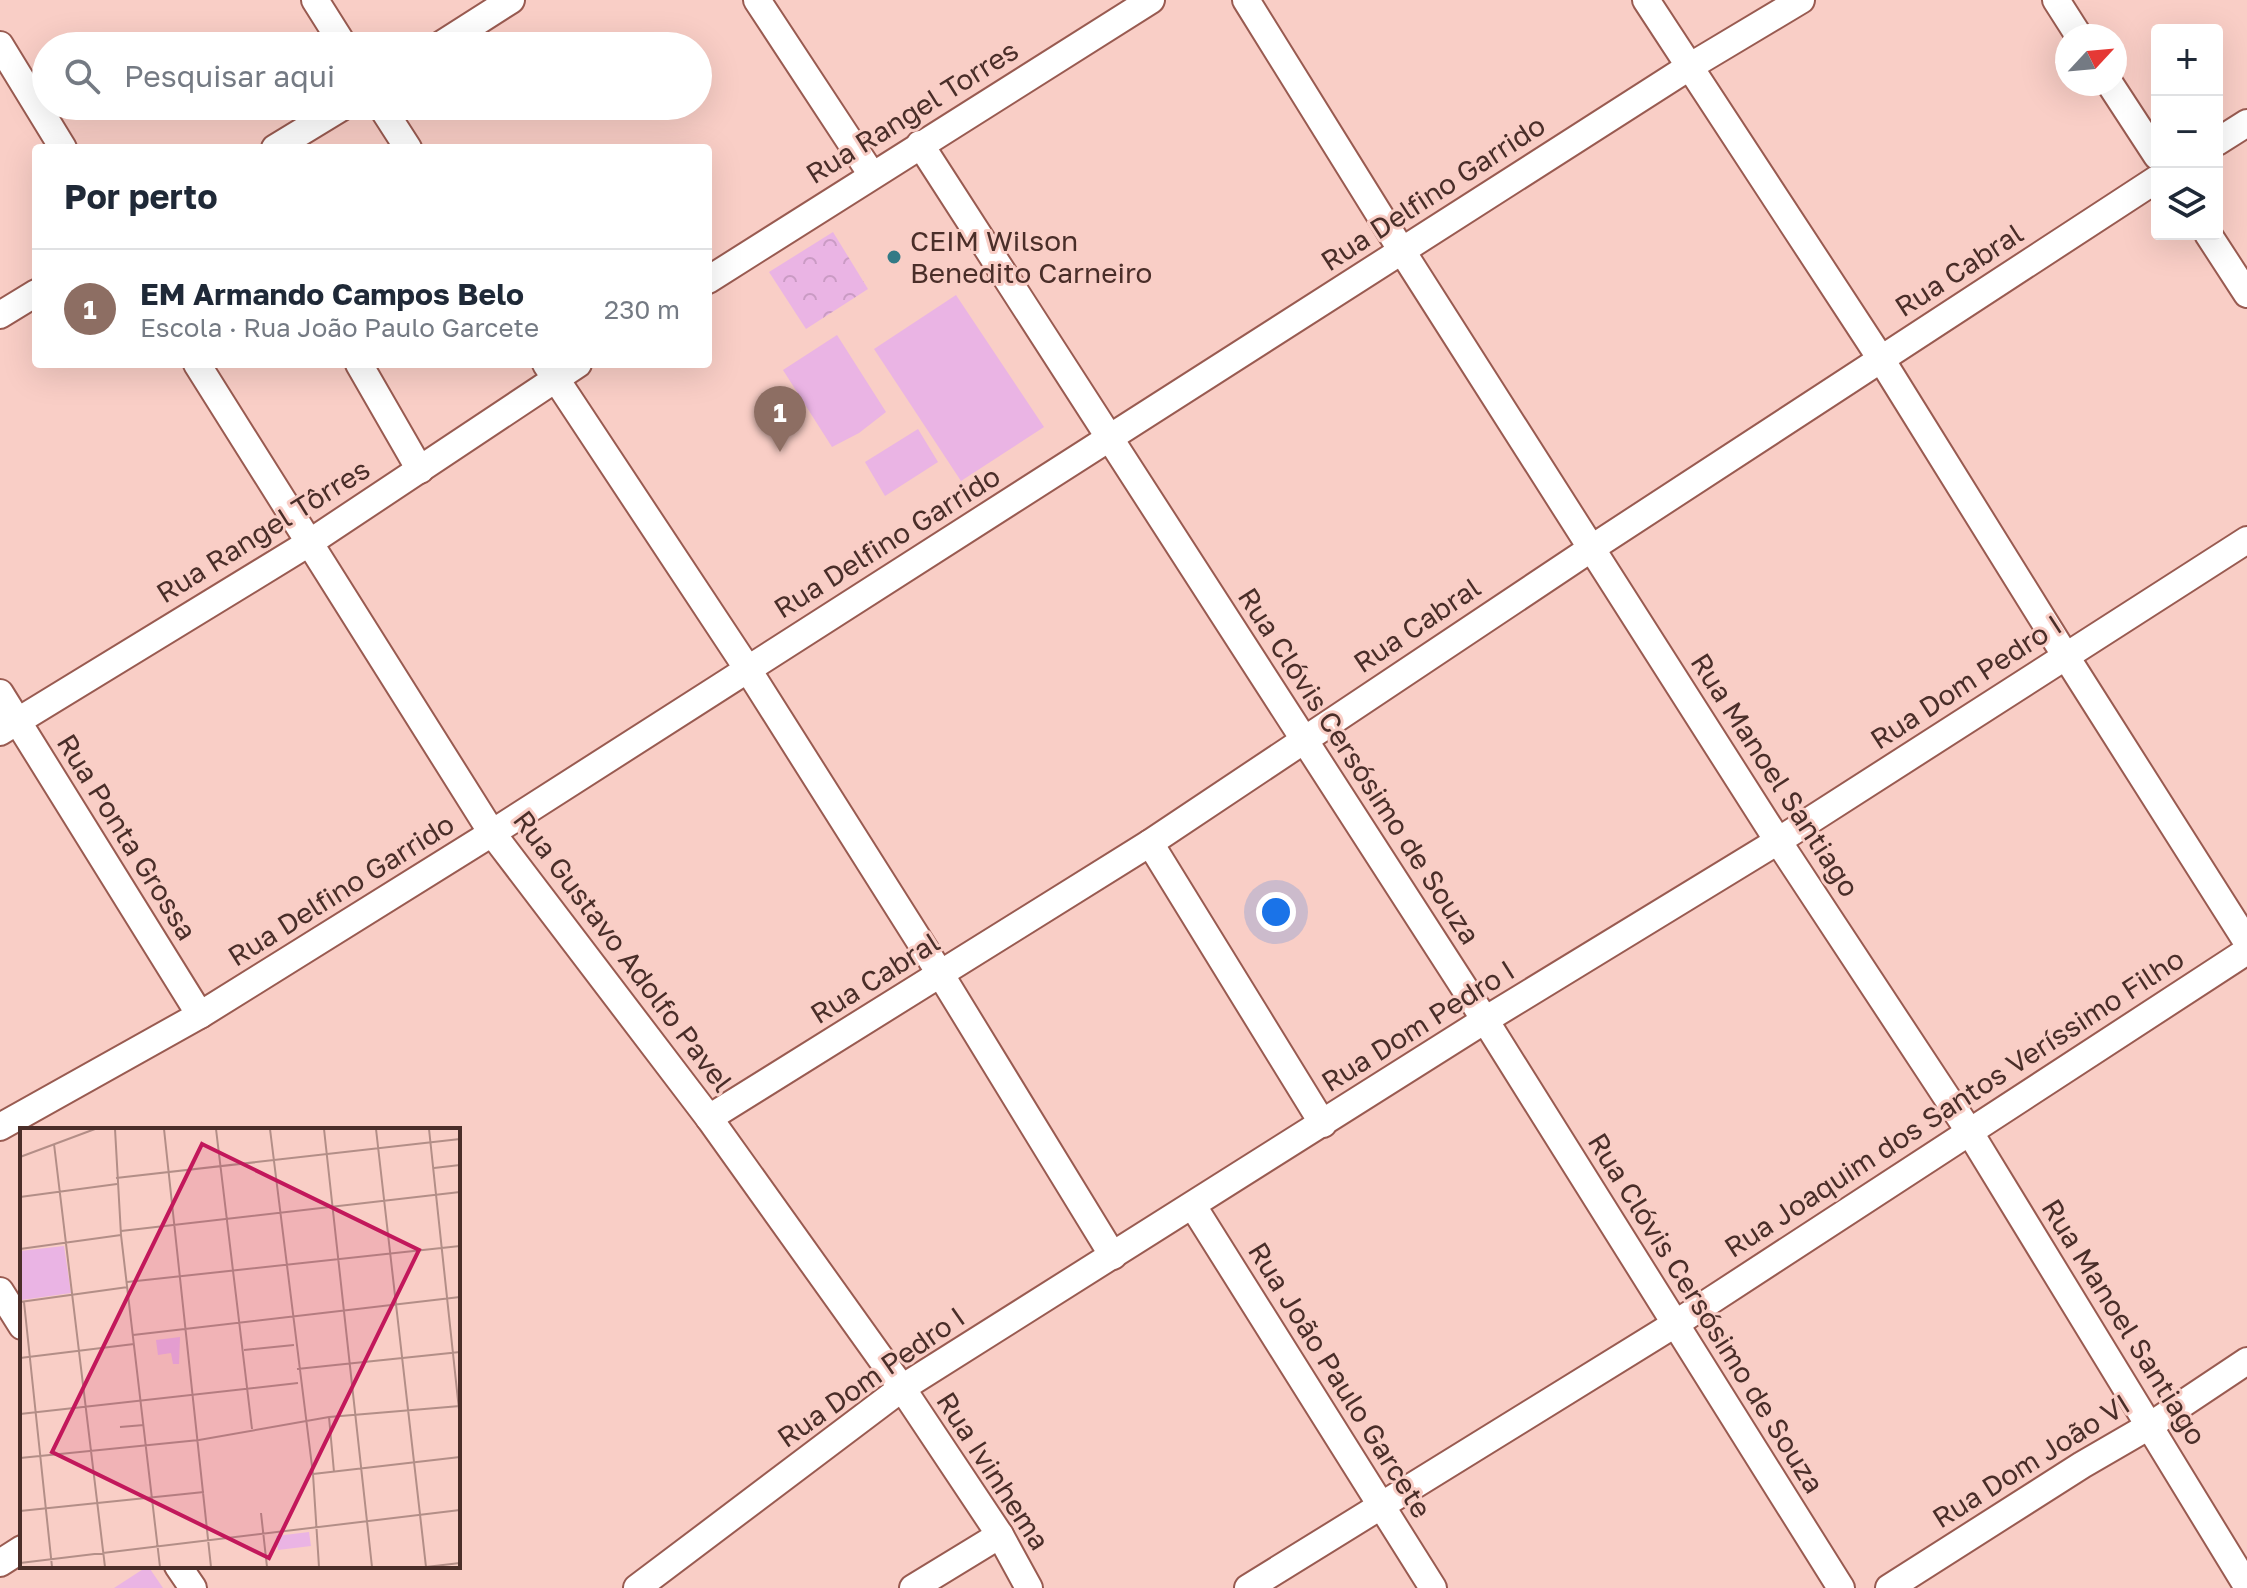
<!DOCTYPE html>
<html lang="pt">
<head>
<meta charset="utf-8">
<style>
  body { margin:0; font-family:"Golos Text",sans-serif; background:#f2f2f3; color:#1f2937 }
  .controls { position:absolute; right:24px; top:24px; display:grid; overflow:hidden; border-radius:8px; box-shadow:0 8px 32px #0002 }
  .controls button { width:72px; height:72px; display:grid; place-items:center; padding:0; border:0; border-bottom:2px solid #e0e1e3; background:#fff; color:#1f2937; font:40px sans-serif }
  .compass { position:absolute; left:2055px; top:24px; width:72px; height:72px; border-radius:50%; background:#fff; box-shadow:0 8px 32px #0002; rotate:64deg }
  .you { position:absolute; left:1276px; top:912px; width:28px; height:28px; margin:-20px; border:6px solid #fff; border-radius:50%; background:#1a73e8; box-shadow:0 0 0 12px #1a73e833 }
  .badge { display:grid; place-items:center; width:52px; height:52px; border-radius:50%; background:#337a86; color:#fff; font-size:26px; font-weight:700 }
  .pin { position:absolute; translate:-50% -66px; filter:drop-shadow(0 2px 4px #0008) }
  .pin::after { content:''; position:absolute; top:42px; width:28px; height:24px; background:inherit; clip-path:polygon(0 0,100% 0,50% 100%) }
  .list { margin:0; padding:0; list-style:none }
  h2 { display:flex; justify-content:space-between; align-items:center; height:104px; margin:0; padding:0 32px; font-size:34px }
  h2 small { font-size:26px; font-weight:400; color:#747a83 }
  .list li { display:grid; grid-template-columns:52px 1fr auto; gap:24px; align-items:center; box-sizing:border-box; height:120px; padding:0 32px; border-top:2px solid #e0e1e3 }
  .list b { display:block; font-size:30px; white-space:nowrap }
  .list p { margin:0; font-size:26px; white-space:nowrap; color:#747a83 }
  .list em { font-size:26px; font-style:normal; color:#747a83 }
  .icon { flex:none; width:44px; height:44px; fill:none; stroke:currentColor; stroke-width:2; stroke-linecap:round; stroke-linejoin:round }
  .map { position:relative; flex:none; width:2247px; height:1588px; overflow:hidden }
  .search { position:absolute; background:#fff; box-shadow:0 8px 32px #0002; left:32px; top:32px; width:680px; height:88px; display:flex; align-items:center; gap:20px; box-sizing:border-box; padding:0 28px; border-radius:44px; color:#747a83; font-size:30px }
  .panel { position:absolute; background:#fff; box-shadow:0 8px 32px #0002; left:32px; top:144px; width:680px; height:224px; border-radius:8px }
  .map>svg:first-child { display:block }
  .green { fill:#eab4e4 }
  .park { fill:url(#park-crowns) }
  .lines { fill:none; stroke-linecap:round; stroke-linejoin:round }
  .minor-casing { stroke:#995b51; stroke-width:30 }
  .minor { stroke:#fff; stroke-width:26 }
  .poi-dot { fill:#337a86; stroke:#f9cec6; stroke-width:3 }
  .labels { text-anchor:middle; stroke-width:6; stroke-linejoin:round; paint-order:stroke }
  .street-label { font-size:28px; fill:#4a2e29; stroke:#f9cec6 }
  .poi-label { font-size:28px; fill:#4a2e29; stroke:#f9cec6; text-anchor:start }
  .inset-road { fill:none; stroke:#b38e87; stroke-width:2 }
  .view { fill:#c2185b; fill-opacity:0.15; stroke:#c2185b; stroke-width:4 }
  .inset-edge { fill:none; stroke:#4a2e29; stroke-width:4 }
</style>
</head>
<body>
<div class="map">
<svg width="2247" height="1588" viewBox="0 0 2247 1588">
  <defs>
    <pattern id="park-crowns" width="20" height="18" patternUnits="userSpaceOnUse" patternTransform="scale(2)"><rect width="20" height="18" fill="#eab4e4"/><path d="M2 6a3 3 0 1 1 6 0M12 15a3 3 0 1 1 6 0" fill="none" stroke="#ca9bc4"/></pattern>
  </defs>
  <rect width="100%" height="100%" fill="#f9cec6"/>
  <g class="green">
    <polygon points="956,295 1044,427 961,481 874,349"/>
    <polygon points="837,335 886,412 859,433 832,447 783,370"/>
    <polygon points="918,429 938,462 885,496 865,462"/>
    <polygon points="148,1566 163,1588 114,1588"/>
  </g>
  <polygon class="park" points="833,232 868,289 806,329 769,272"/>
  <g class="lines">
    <g class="minor-casing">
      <g id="minor">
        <polyline points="315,0 344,46"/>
        <polyline points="757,0 872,175"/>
        <polyline points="1246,0 1402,251 1778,841 1969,1131 2247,1586"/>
        <polyline points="1646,0 1881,359 2065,655 2247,942"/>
        <polyline points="2056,0 2079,36"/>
        <polyline points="0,45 63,148"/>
        <polyline points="439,46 511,0"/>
        <polyline points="2110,84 2157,156"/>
        <polyline points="381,106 408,148"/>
        <polyline points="2217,142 2247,123"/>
        <polyline points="920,144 1485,1020 1841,1588"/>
        <polyline points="275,148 344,106"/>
        <polyline points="2208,234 2247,294"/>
        <polyline points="708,280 1151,0"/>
        <polyline points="0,315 36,293"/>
        <polyline points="197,364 492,833 709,1118 902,1388 1000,1535 1029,1588"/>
        <polyline points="359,364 420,470"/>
        <polyline points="546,364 747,668 941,975 1113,1256"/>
        <polyline points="0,693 200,1015"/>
        <polyline points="0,732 309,543 578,364"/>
        <polyline points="1150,843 1323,1124"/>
        <polyline points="709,1118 1150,843 1592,548 2157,179"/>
        <polyline points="0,1127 200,1015 492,833 1689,67 1801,0"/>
        <polyline points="1193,1206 1433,1588"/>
        <polyline points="0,1291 22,1326"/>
        <polyline points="0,1563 22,1549"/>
        <polyline points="178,1566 193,1588"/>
        <polyline points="637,1588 902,1388 1485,1020 1778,841 2247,540"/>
        <polyline points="913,1588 1000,1535"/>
        <polyline points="1248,1588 1675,1324 2247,951"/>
        <polyline points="1889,1588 2082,1465 2151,1425 2247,1361"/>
      </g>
    </g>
    <use href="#minor" class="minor"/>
  </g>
  <circle class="poi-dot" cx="894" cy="257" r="8"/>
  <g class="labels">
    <g class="street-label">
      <text transform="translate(912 112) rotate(-32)" y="10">Rua Rangel Torres</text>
      <text transform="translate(1433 193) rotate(-33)" y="10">Rua Delfino Garrido</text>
      <text transform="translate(1959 270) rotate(-33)" y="10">Rua Cabral</text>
      <text transform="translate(263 531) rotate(-32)" y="10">Rua Rangel Tôrres</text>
      <text transform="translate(887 542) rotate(-32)" y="10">Rua Delfino Garrido</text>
      <text transform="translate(1417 625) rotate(-34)" y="10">Rua Cabral</text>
      <text transform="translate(1966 682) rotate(-33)" y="10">Rua Dom Pedro I</text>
      <text transform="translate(1359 766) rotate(57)" y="10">Rua Clóvis Cersósimo de Souza</text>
      <text transform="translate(1775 775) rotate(57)" y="10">Rua Manoel Santiago</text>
      <text transform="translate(127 837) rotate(58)" y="10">Rua Ponta Grossa</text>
      <text transform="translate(341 890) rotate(-32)" y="10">Rua Delfino Garrido</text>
      <text transform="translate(623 951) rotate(53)" y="10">Rua Gustavo Adolfo Pavel</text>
      <text transform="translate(875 978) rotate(-32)" y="10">Rua Cabral</text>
      <text transform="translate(1418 1026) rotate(-32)" y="10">Rua Dom Pedro I</text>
      <text transform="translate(1954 1103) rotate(-33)" y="10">Rua Joaquim dos Santos Veríssimo Filho</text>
      <text transform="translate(1706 1313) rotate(58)" y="10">Rua Clóvis Cersósimo de Souza</text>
      <text transform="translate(2124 1322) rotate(58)" y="10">Rua Manoel Santiago</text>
      <text transform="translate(871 1377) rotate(-35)" y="10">Rua Dom Pedro I</text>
      <text transform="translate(1340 1380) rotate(58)" y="10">Rua João Paulo Garcete</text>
      <text transform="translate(2031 1461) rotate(-32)" y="10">Rua Dom João VI</text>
      <text transform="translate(993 1471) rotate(57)" y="10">Rua Ivinhema</text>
    </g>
    <g class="poi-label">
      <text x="910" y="251">CEIM Wilson<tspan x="910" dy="32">Benedito Carneiro</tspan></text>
    </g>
  </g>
  <g transform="translate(20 1128)">
    <rect width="440" height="440" fill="#f9cec6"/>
    <path d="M160 209 159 236H153L151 225 138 227 136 212ZM289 404 291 418 258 422 256 408Z" fill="#eab4e4"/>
    <path d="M44 118 51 165 2 172 0 123Z" fill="#eab4e4"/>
    <path class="inset-road" d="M95 1 101 107 140 439M144 1 191 439M196 1 232 301M250 1 293 346 299 439M304 1 352 439M356 1 406 439M409 1 440 291M34 16 85 439M0 29 75 1M414 40 440 37M96 50 440 11M0 69 97 56M101 103 440 64M0 121 101 107M107 154 440 118M0 174 108 159M4 174 32 439M113 207 440 169M224 222 274 217M0 230 114 216M277 241 440 224M0 286 278 255M309 289 314 344M100 299 124 297M0 330 179 312 309 289 440 278M293 346 440 329M0 383 184 364M241 385 247 439M0 435 440 382M406 439 440 435"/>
    <path class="view" d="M182 16 399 122 249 430 32 324Z"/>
    <rect width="440" height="440" class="inset-edge"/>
  </g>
</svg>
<div class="controls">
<button>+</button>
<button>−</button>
<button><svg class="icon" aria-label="layers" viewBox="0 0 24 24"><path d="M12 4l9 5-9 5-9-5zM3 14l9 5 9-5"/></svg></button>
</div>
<svg class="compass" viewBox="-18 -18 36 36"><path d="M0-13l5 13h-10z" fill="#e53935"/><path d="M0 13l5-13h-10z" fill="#747a83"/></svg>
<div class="you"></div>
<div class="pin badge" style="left:780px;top:452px;background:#8d6e63">1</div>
<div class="search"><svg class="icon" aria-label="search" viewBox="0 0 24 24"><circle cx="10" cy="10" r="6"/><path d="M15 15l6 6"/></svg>Pesquisar aqui</div>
<section class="panel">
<h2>Por perto<small></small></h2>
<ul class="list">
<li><span class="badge" style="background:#8d6e63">1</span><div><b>EM Armando Campos Belo</b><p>Escola · Rua João Paulo Garcete</p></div><em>230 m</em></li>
</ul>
</section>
</div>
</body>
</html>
